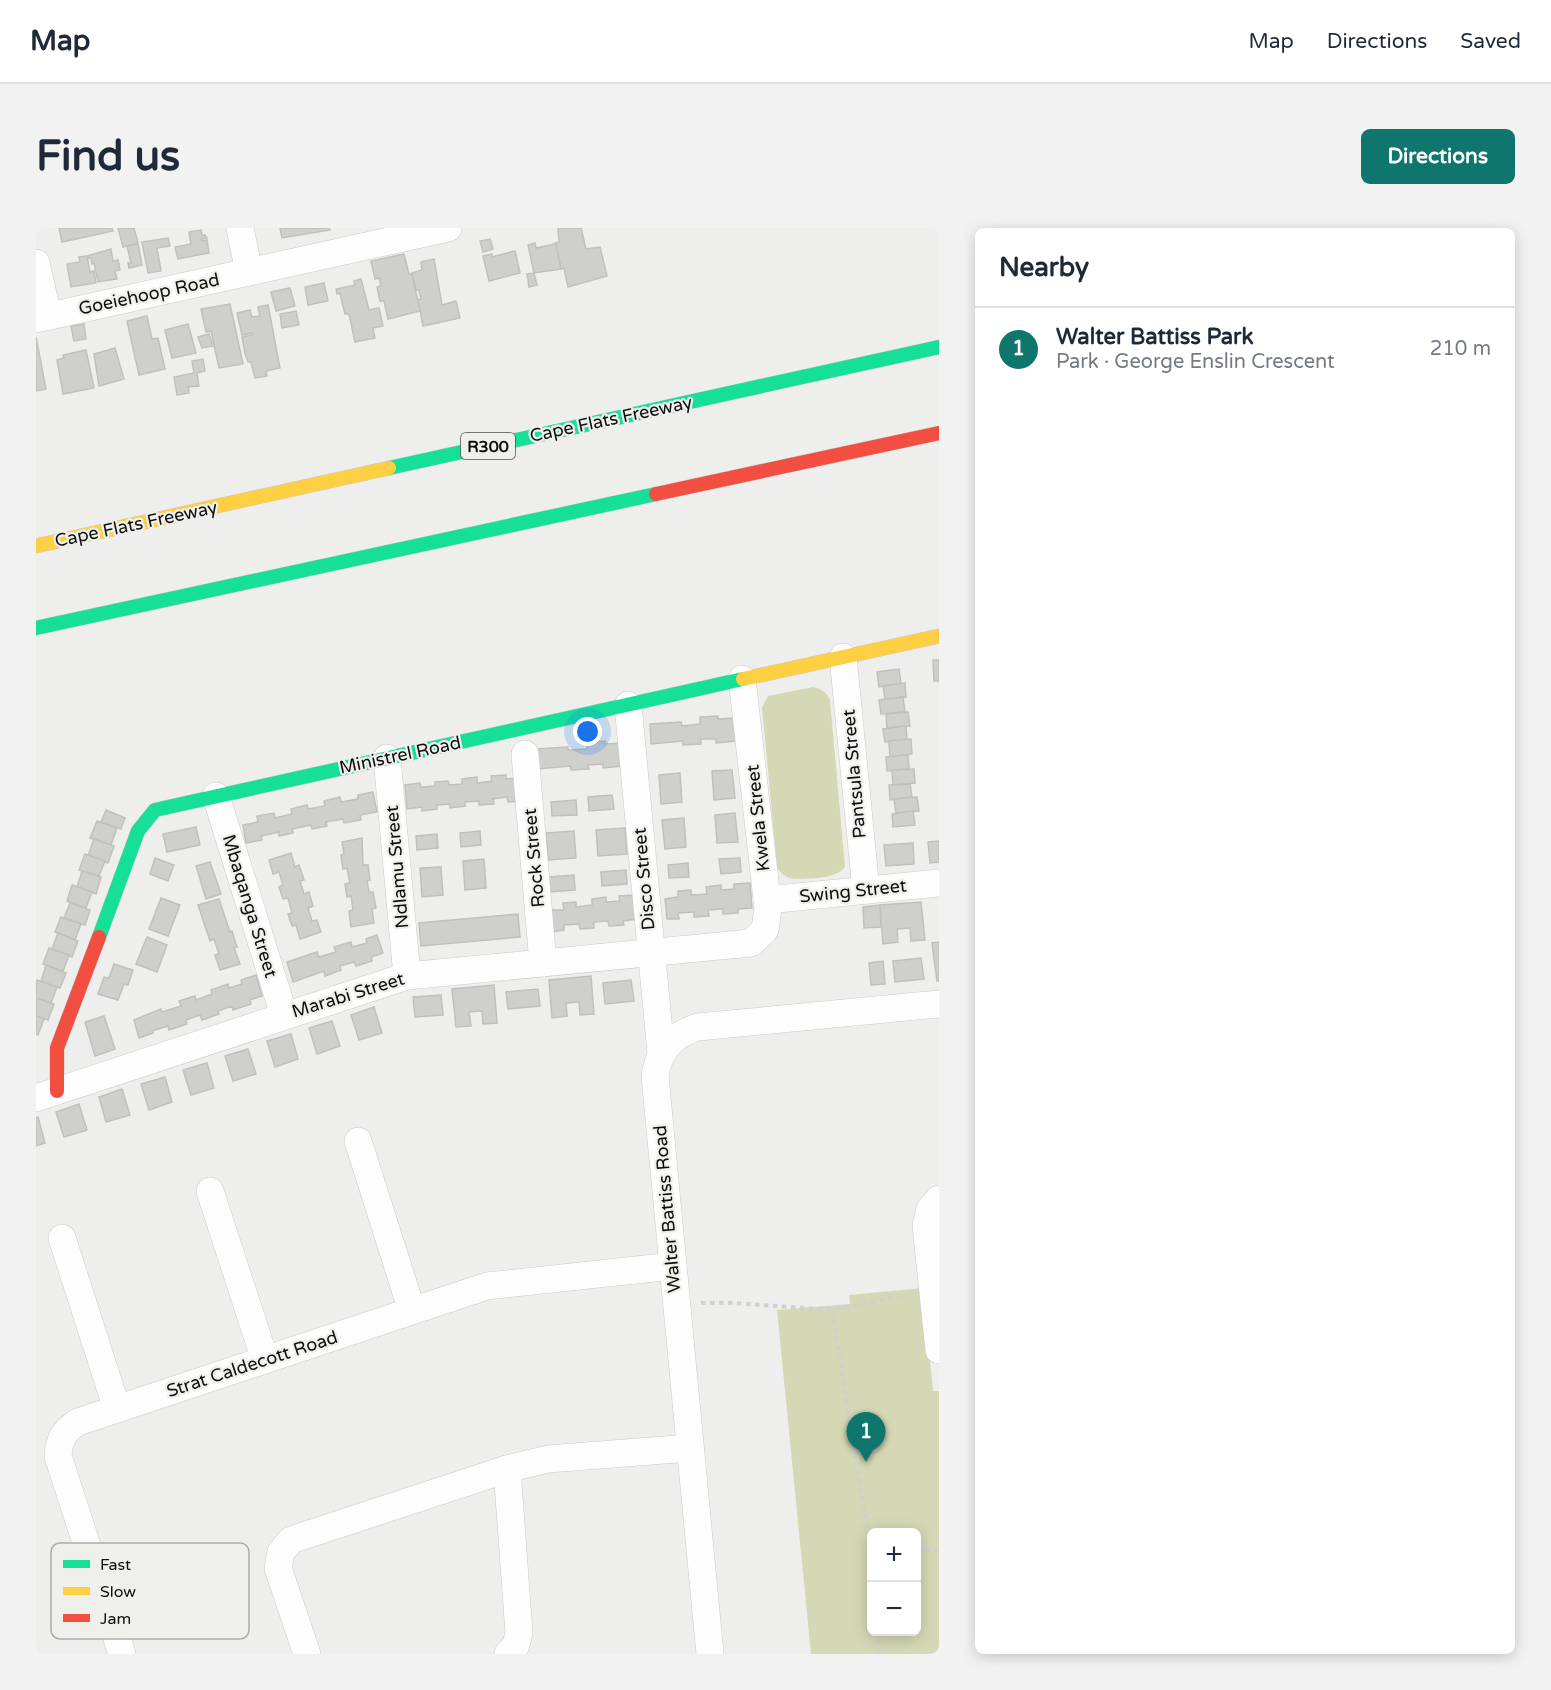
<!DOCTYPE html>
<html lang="en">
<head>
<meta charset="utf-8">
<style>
  body { margin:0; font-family:"Varela Round",sans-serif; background:#f2f2f3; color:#1f2937 }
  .controls { position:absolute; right:18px; bottom:18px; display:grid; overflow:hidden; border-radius:9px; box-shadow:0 3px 15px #0003 }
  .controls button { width:54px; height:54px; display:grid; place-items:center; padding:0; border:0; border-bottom:2px solid #e0e1e3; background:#fff; color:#1f2937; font:30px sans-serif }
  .you { position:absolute; left:552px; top:504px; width:21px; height:21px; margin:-15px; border:4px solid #fff; border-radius:50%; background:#1a73e8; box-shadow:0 0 0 9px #1a73e833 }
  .badge { display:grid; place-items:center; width:39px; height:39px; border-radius:50%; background:#0f766e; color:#fff; font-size:20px; font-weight:700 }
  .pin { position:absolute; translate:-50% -50px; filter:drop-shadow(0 2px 3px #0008) }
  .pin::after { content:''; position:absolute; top:32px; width:21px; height:18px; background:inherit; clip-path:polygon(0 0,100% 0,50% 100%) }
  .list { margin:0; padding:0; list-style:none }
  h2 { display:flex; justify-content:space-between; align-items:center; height:78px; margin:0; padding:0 24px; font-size:26px }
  h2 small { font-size:20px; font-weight:400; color:#747a83 }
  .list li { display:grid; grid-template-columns:39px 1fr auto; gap:18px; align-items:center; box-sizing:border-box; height:84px; padding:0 24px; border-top:2px solid #e0e1e3 }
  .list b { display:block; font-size:22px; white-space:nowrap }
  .list p { margin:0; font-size:20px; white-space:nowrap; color:#747a83 }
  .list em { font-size:20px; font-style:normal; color:#747a83 }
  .map { position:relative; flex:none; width:903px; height:1426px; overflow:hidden; border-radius:9px }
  header { display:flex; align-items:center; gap:36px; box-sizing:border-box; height:84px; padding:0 30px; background:#fff; border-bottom:2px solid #e0e1e3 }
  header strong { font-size:28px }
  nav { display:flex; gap:33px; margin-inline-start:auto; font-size:21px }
  .intro { display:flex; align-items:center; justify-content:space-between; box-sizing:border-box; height:144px; padding:0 36px }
  h1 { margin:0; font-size:42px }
  .button { padding:15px 27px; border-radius:9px; background:#0f766e; color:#fff; font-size:21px; font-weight:700 }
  main { display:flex; gap:36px; padding:0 36px }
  aside { flex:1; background:#fff; border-radius:9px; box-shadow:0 3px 15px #0003 }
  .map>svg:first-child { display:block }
  .green { fill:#d5d8b5; fill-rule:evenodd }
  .building { fill:#cfcfcd; stroke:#c0c0be; stroke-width:1.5 }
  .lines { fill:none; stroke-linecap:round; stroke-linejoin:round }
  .street-casing { stroke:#cacac8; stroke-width:28 }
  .fast-casing { stroke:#cacac8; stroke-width:15 }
  .slow-casing { stroke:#cacac8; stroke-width:15 }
  .jam-casing { stroke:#cacac8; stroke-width:15 }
  .path { stroke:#d0d0cf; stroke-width:4; stroke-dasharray:4.5 4.5; stroke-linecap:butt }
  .street { stroke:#fcfdfc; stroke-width:27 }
  .fast { stroke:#16e098; stroke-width:14 }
  .slow { stroke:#ffcf43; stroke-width:14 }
  .jam { stroke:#f24e42; stroke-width:14 }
  .labels { text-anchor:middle; stroke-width:4.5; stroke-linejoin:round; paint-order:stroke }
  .shield { fill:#eff0eb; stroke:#51524f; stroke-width:1.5 }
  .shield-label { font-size:16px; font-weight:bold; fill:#0d0e0c }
  .street-label { font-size:18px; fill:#0d0e0c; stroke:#eff0eb }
  .key { fill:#eff0eb; stroke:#abaca8; stroke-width:1.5 }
  .key-label { font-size:16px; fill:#0d0e0c }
</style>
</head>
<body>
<header>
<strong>Map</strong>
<nav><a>Map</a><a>Directions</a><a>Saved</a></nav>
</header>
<div class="intro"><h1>Find us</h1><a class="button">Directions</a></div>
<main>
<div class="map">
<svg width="903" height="1426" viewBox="0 0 903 1426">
  <rect width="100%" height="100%" fill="#eeefec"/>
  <g class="green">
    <path d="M777 459C786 461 790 464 794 472L809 639C799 652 773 650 757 651 749 649 744 646 741 638L726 479 732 468Z"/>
    <path d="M887 1060 897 1163H903V1426H775L741 1082 814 1076 813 1067ZM836 1304H880V1404H836Z"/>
  </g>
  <g class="building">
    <polygon points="23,0 76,0 77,3 26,14"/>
    <polygon points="82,0 98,0 102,15 87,19"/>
    <polygon points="244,0 293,0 294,2 246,10"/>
    <polygon points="522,0 545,0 550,21 564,19 571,48 532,59 528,40 525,41 519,15 523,14"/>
    <polygon points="165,2 166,8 169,7 171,10 165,11 166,13 171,12 173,25 142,31 139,19 155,16 153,4"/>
    <polygon points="132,10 134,18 121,20 125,43 112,45 106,14"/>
    <polygon points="454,11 457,21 447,24 444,13"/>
    <polygon points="499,15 500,20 520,16 525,41 498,45 492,17"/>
    <polygon points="102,16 106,37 93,40 92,35 95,35 91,18"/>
    <polygon points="75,21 77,33 82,32 84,42 79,43 81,51 62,54 58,35 56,36 55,30 52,30 51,28"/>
    <polygon points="479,23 484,45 453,53 447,28 456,26 456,29"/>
    <polygon points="368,26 373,46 376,46 384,83 352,91 348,73 344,73 341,59 345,58 343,50 339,51 335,33"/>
    <polygon points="51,28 54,44 58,43 60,55 35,59 31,36 44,34 43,29"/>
    <polygon points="398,31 406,77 420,73 424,90 387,98 382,72 385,71 383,62 380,62 376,45 386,42 385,34"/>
    <polygon points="498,45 501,57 493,59 491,46"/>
    <polygon points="325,51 333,82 343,80 347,98 337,100 339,110 319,114 313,86 309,86 304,65 301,66 300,61 319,57 318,53"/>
    <polygon points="288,55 292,73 272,77 269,59"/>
    <polygon points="254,60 259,78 240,83 235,64"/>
    <polygon points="194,76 207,136 183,140 175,103 170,104 165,81"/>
    <polygon points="232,77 244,140 230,143 231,148 219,150 215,134 212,134 209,125 206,109 216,107 216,105 206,107 201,85 214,82 216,89 224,88 222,79"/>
    <polygon points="260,83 263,97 246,100 244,86"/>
    <polygon points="111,88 116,111 122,110 129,141 103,147 91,93"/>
    <polygon points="48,96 50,111 38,113 35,98"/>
    <polygon points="152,96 160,125 136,130 129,102"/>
    <polygon points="173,106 177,118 166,120 162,109"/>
    <polygon points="0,109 10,161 0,163"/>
    <polygon points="79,120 88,151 63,158 58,126"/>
    <polygon points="50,122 58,160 27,166 21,132 28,130 27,127"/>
    <polygon points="167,131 169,143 161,145 163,158 152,159 153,165 141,167 138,149 158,145 156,133"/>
    <polygon points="897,432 903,432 903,453 898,453"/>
    <polygon points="863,441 865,456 843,459 841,444"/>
    <polygon points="869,455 870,469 849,471 847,458"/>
    <polygon points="867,469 869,484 845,486 843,472"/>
    <polygon points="872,484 874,498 851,500 850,486"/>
    <polygon points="682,488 682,491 698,490 700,513 680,515 680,511 665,511 665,516 647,517 647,513 615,516 614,496 645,494 646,498 664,496 664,489"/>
    <polygon points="870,498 871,512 849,514 847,501"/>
    <polygon points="875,511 876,526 854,529 853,513"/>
    <polygon points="569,513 569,516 585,515 587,538 567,540 567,536 552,537 553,541 535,542 534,538 502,541 501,521 532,519 532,522 551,521 551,515"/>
    <polygon points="872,527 873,541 851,543 850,529"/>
    <polygon points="878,541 879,555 857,557 856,542"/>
    <polygon points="696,542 699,570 678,572 676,543"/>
    <polygon points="644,545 646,574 625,576 623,547"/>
    <polygon points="470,547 470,551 483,550 485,573 472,574 471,569 457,571 458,576 443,577 443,573 429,574 429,578 414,580 414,576 401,577 401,581 386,583 386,579 371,581 369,557 384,555 385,559 399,558 399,554 412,553 413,557 426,556 426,551 441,549 441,555 456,553 455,548"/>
    <polygon points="874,556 876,569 854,572 853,557"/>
    <polygon points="337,564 341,584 324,587 325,592 308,595 307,591 290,594 291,598 276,601 275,597 256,601 257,605 243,608 243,604 225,608 226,612 210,615 207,597 222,594 221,588 238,585 239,590 256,586 255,581 271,577 272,581 289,578 288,573 304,569 305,574 322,571 322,567"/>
    <polygon points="576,567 578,581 553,583 552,569"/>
    <polygon points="881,569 883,583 860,585 858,571"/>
    <polygon points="540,572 541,587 516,588 515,574"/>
    <polygon points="70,582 89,590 85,601 65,594"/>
    <polygon points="877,583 879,597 857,599 856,586"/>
    <polygon points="699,585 702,614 681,615 679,587"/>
    <polygon points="648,590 650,619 629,621 626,592"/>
    <polygon points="61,593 81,600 75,617 54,610"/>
    <polygon points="160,599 164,617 131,624 127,606"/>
    <polygon points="589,600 591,626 562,628 560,602"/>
    <polygon points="444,603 445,617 425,619 424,605"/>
    <polygon points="538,603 540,630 512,632 510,605"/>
    <polygon points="401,606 402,620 381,622 380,608"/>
    <polygon points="326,610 327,637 332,637 334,652 331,653 333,664 337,664 340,680 336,681 338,695 315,699 313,683 317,682 315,668 311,669 309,656 314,655 311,640 307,641 305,627 308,626 306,614"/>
    <polygon points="58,611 78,618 72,635 52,628"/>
    <polygon points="903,613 903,634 894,635 892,614"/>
    <polygon points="877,615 878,636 850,638 848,617"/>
    <polygon points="255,625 259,639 263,637 268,652 264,653 268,666 273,664 277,678 272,680 276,693 281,692 285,704 264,711 260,697 256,698 252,686 256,685 252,670 247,671 243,659 247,657 243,644 237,646 233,632"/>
    <polygon points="49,626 69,633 63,648 43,642"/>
    <polygon points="119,630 138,637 132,653 114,646"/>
    <polygon points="704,630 705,644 685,646 683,631"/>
    <polygon points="448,631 450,660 429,662 427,633"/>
    <polygon points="174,634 185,666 170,671 160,638"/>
    <polygon points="652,635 653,649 633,650 632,637"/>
    <polygon points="405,639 407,667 386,669 384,640"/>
    <polygon points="590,642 591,656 566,658 565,644"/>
    <polygon points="46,643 65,649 60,666 41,659"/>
    <polygon points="538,647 539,662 514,664 513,649"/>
    <polygon points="714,655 716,680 702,681 702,685 687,686 687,681 672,682 673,688 658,689 658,684 642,685 643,691 631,691 629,671 642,669 642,663 655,662 655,667 671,666 670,659 685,657 685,662 698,661 698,656"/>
    <polygon points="36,657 56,664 50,680 31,673"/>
    <polygon points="599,667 602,691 587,693 588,697 573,698 572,693 558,694 558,700 544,701 543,696 528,697 528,702 516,704 514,682 528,682 527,675 540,674 540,679 556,677 556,671 570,669 570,674 584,673 583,668"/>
    <polygon points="125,670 144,677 132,708 113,701"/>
    <polygon points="183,671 194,704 196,703 201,719 198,720 204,736 184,742 179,727 183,726 178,711 174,713 162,677"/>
    <polygon points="885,674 889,712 875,713 874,700 861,701 862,714 847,716 844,677"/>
    <polygon points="34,675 54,682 49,697 28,690"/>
    <polygon points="844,677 845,699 828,700 827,679"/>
    <polygon points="482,686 484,709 385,718 383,695"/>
    <polygon points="25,689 45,696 39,712 19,704"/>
    <polygon points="22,705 42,713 36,729 16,721"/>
    <polygon points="341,707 347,725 335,729 336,733 320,738 318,734 304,738 305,742 289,748 288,743 257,754 251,734 281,724 283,729 300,724 298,719 315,714 316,719 331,715 330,711"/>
    <polygon points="111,709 131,717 121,744 100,736"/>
    <polygon points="903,714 903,753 901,753 896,715"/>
    <polygon points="13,720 33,727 27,743 7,736"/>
    <polygon points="885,730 888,751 859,754 857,733"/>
    <polygon points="847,733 849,756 835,757 833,735"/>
    <polygon points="78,736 97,742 92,757 88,756 82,772 62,766 68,749 73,750"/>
    <polygon points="10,737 30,745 24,760 5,754"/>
    <polygon points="220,747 226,768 214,772 215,776 197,782 196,778 182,783 183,786 166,792 164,787 150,792 151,796 133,802 132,798 116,803 117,805 103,810 98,792 125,781 126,784 145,778 143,773 159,768 160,772 176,766 175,762 192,756 193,760 206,756 205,752"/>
    <polygon points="555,748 558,786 544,787 543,774 530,775 531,788 516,790 513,752"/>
    <polygon points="1,752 21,759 15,775 0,770"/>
    <polygon points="595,752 598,773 569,776 567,755"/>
    <polygon points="458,757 461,795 447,796 446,783 433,784 435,798 420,799 416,761"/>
    <polygon points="502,761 504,778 472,781 470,764"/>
    <polygon points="405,767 407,787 379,789 377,769"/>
    <polygon points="0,770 18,776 12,792 0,788"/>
    <polygon points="338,779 346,805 323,812 315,787"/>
    <polygon points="0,788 8,791 2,807 0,806"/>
    <polygon points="68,788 79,821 59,828 49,794"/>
    <polygon points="296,793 304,818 281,826 273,800"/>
    <polygon points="255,806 262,831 239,839 231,813"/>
    <polygon points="212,821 220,846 197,853 189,828"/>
    <polygon points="171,835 178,860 155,867 147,842"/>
    <polygon points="129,849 136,874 113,882 105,856"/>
    <polygon points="86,861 94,887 70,894 63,869"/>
    <polygon points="43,876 51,902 28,909 20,884"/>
    <polygon points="2,889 9,915 0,918 0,890"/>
  </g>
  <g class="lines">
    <g class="street-casing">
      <g id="street">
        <polyline points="204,0 213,44"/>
        <polyline points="0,35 12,88"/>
        <polyline points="0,91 412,0"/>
        <polyline points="807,429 830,662"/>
        <polyline points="592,477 625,825"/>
        <polyline points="489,526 507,735"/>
        <polyline points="351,530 371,748"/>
        <polyline points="180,568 248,787"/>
        <polyline points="731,672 903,655"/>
        <polyline points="0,870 371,748 715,715 729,702 732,680 706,451"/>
        <polyline points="322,913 376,1083"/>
        <polyline points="174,963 229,1132"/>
        <polyline points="903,971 894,981 890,998 903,1122"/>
        <polyline points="26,1010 81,1181"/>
        <polyline points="471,1241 483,1405 480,1417 472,1426"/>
        <path d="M86 1426 22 1228C23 1211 28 1203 42 1194L451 1058 637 1038"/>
        <polyline points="271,1426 242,1340 245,1324 255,1312 471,1241 512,1231 654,1220"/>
        <path d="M674 1426 619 848C623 821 637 807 662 799L903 776"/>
      </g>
    </g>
    <g class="fast-casing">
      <g id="fast">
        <polyline points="353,240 903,119"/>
        <polyline points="0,400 620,266"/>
        <polyline points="63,709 102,603 119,582 707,451"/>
      </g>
    </g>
    <g class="slow-casing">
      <g id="slow">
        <polyline points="0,318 353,240"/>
        <polyline points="707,451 903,408"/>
      </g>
    </g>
    <g class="jam-casing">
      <g id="jam">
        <polyline points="620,266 903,205"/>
        <polyline points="21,863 21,820 63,709"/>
      </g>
    </g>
    <g class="path">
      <polyline points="665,1075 698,1075 796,1082 872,1066"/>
      <polyline points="796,1082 834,1318 836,1356"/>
      <polyline points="880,1320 903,1323"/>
      <polyline points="840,1404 844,1426"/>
    </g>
    <use href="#street" class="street"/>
    <use href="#fast" class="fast"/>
    <use href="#slow" class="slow"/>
    <use href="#jam" class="jam"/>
  </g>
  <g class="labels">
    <rect class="shield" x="425" y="205" width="54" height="26" rx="4.5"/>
    <g class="shield-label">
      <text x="452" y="224">R300</text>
    </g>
    <g class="street-label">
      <text transform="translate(113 66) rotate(-12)" y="6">Goeiehoop Road</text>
      <text transform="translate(575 191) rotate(-12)" y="6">Cape Flats Freeway</text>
      <text transform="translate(100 296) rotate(-12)" y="6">Cape Flats Freeway</text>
      <text transform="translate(364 527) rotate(-12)" y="6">Ministrel Road</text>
      <text transform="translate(818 546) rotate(-95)" y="6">Pantsula Street</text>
      <text transform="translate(722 590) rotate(-96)" y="6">Kwela Street</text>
      <text transform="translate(498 630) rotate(-95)" y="6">Rock Street</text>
      <text transform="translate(361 639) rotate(-95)" y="6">Ndlamu Street</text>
      <text transform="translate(608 651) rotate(-95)" y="6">Disco Street</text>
      <text transform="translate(817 663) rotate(-6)" y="6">Swing Street</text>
      <text transform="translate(214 678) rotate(73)" y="6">Mbaqanga Street</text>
      <text transform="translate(312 767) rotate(-17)" y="6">Marabi Street</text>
      <text transform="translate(631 981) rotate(-95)" y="6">Walter Battiss Road</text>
      <text transform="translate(216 1136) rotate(-18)" y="6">Strat Caldecott Road</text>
    </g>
  </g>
  <rect x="15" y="1315" width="198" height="96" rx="9" class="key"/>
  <rect x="27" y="1332" width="27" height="8" fill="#16e098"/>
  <rect x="27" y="1359" width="27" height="8" fill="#ffcf43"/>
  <rect x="27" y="1386" width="27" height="8" fill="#f24e42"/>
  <g class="key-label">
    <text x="64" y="1342">Fast</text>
    <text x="64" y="1369">Slow</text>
    <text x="64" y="1396">Jam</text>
  </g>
</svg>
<div class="controls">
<button>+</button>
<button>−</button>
</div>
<div class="you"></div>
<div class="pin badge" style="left:830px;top:1234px">1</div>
</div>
<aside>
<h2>Nearby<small></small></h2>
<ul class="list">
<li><span class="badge">1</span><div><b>Walter Battiss Park</b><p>Park · George Enslin Crescent</p></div><em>210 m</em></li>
</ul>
</aside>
</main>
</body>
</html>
